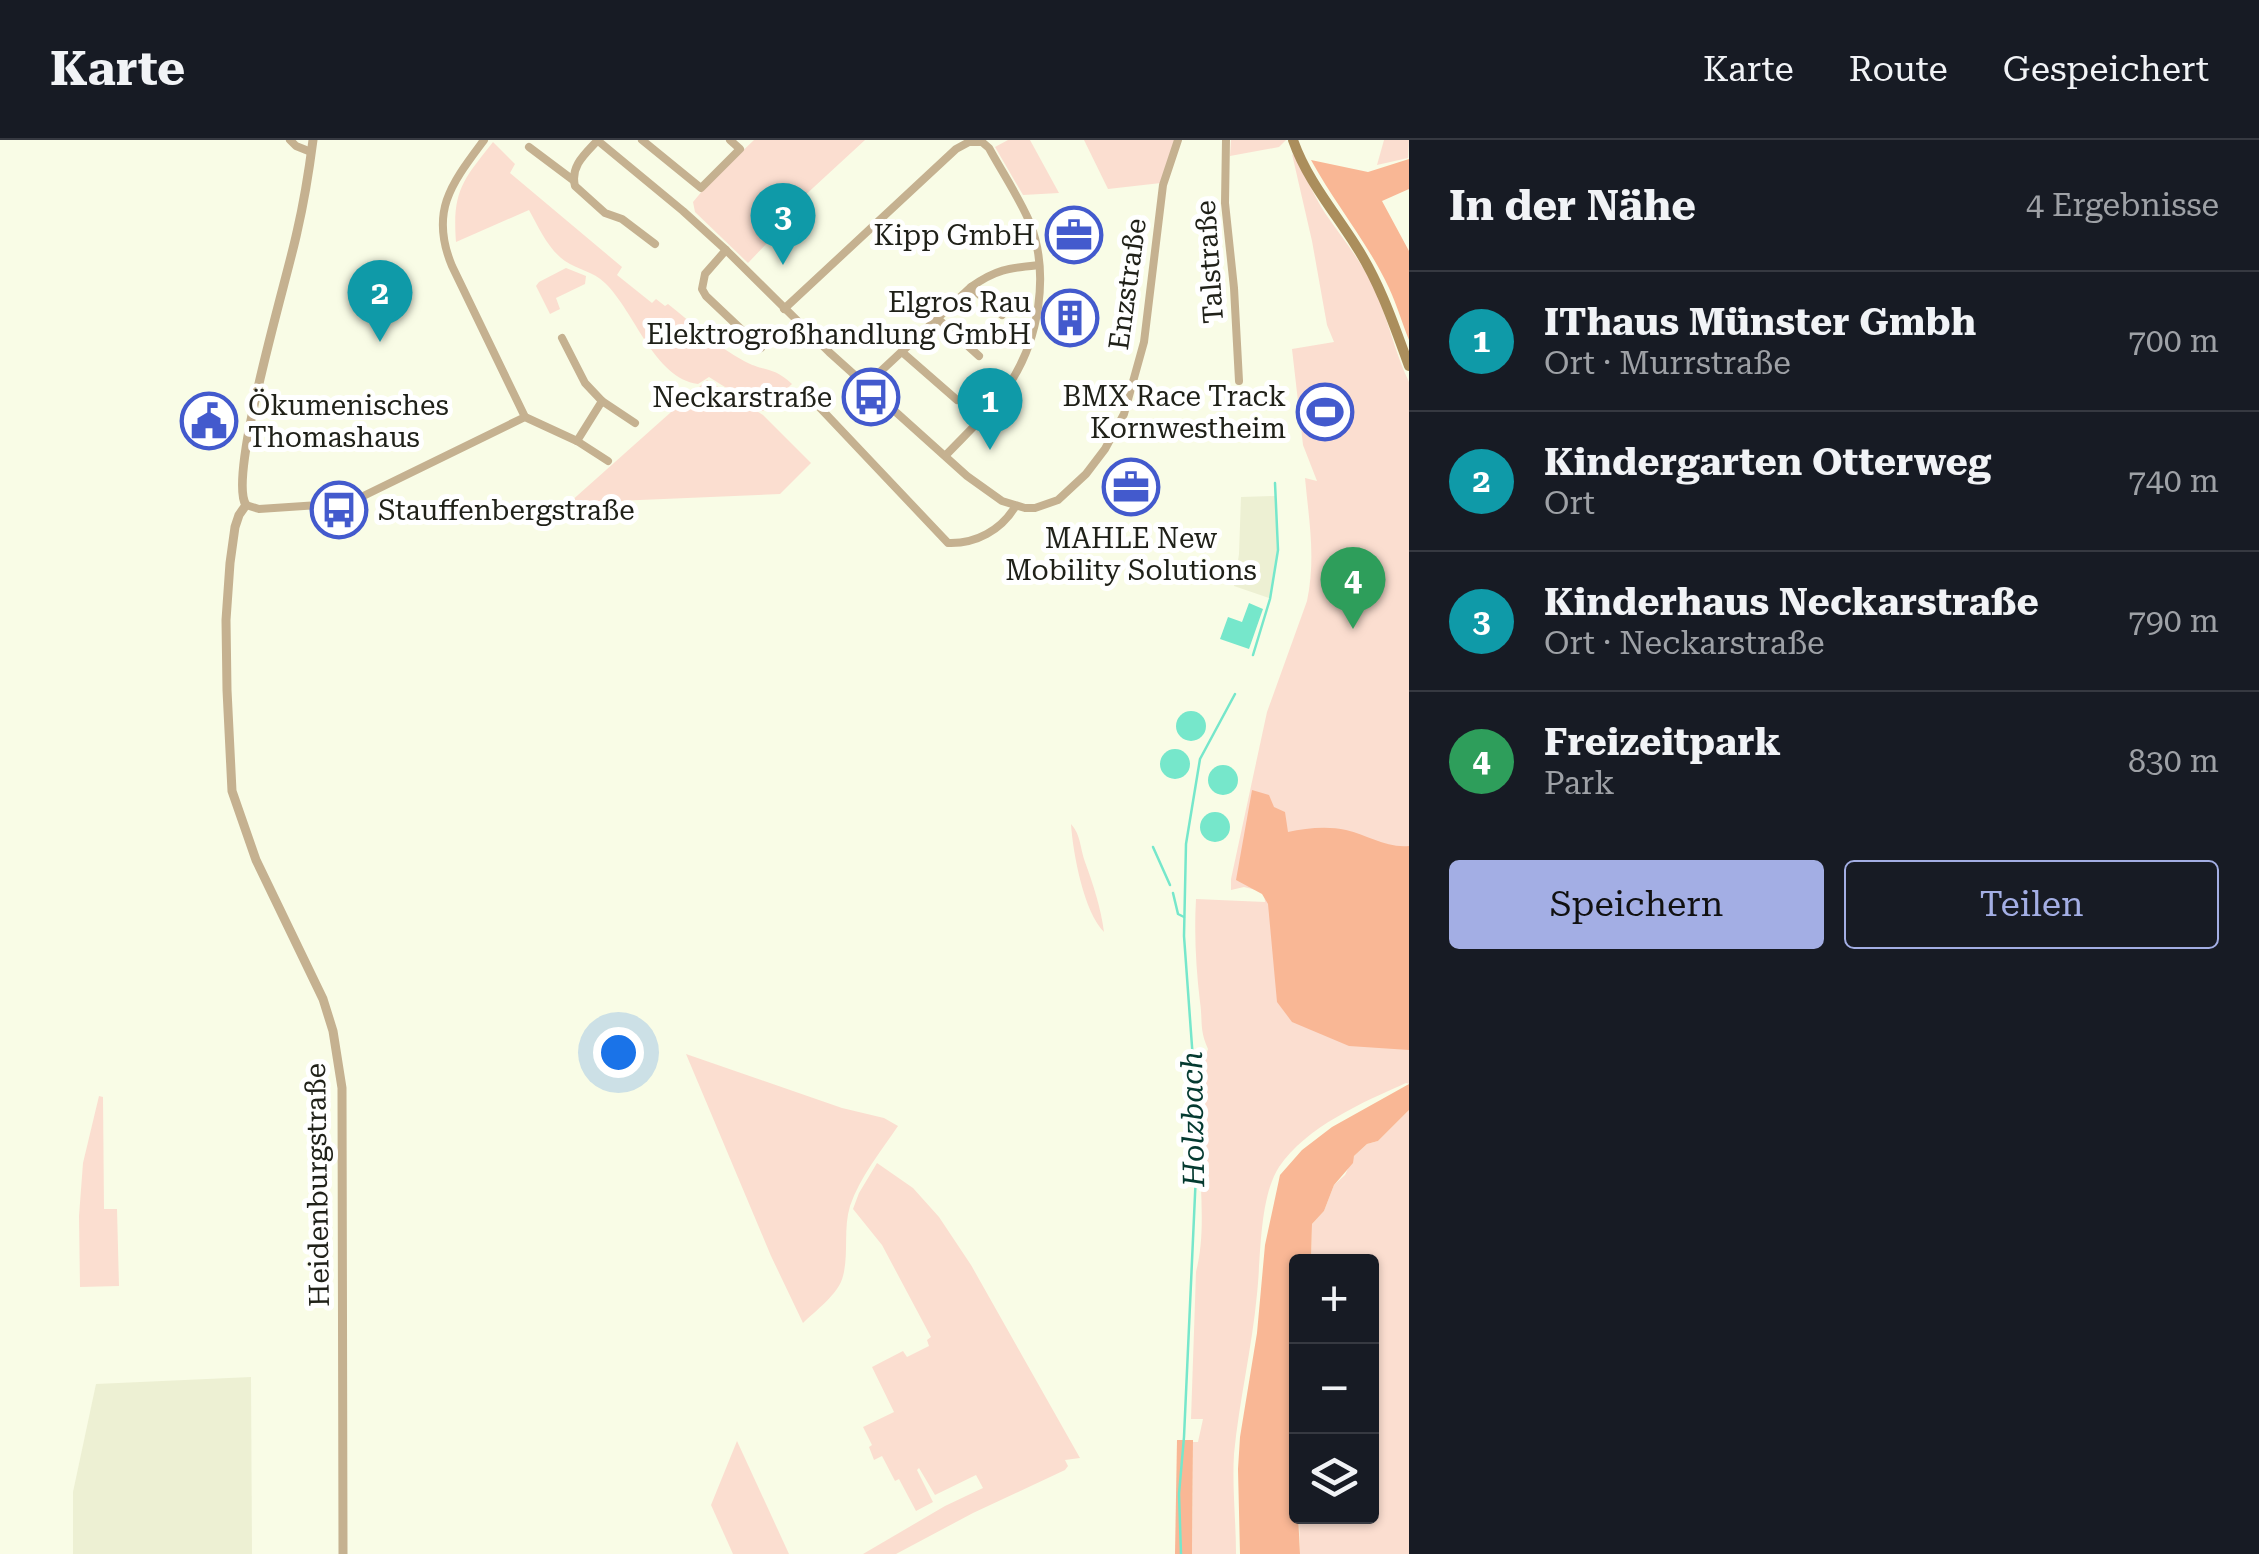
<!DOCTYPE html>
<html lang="de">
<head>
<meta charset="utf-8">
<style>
  body { margin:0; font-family:"Roboto Serif",serif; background:#242831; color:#f1f3f6 }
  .controls { position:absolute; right:30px; bottom:30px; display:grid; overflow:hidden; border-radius:10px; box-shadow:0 2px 8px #0004 }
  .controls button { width:90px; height:90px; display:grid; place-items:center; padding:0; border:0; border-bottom:2px solid #363941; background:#171b24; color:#f1f3f6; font:50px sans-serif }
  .you { position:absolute; left:618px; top:912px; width:35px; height:35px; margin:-25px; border:8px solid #fff; border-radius:50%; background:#1a73e8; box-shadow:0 0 0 15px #1a73e833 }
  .badge { display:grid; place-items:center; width:65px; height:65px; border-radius:50%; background:#a3aee4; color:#fff; font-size:32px; font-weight:700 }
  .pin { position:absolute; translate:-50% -82px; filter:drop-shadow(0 2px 5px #0008) }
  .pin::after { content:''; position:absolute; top:52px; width:35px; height:30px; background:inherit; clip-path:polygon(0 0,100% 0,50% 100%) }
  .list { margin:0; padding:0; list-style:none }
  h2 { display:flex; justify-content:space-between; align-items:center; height:130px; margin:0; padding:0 40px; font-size:42px }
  h2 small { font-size:32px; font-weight:400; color:#9ea1a6 }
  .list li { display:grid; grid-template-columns:65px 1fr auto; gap:30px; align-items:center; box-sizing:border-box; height:140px; padding:0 40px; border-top:2px solid #363941 }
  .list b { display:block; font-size:38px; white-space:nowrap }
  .list p { margin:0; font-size:32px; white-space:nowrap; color:#9ea1a6 }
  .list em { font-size:32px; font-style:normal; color:#9ea1a6 }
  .actions { display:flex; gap:20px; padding:30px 40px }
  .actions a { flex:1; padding:22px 0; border:2px solid #a3aee4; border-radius:10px; text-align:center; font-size:35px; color:#a3aee4 }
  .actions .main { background:#a3aee4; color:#111 }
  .icon { flex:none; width:55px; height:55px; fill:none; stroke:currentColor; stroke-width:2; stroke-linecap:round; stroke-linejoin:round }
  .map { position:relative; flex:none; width:1409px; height:1414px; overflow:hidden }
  header { display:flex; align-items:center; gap:60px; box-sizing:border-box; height:140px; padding:0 50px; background:#171b24; border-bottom:2px solid #363941 }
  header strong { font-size:48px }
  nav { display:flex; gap:55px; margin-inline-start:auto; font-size:35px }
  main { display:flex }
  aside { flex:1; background:#171b24 }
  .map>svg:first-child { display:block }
  .built { fill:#edf0d3 }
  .green { fill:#fbded0 }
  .forest { fill:#f9b795 }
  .water { fill:#76e7cb }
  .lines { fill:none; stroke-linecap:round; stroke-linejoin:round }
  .stream { stroke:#76e7cb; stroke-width:2.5 }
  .minor { stroke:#c5b190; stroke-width:8 }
  .tertiary { stroke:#c5b190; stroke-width:9 }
  .secondary { stroke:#ab8e5c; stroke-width:10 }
  .labels { text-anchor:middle; stroke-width:10; stroke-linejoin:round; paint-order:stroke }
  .poi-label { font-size:28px; fill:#202119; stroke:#fff; text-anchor:end }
  .street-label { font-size:28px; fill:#202119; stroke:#fff }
  .water-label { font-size:30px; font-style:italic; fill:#043a30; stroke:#fff }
</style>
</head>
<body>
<header>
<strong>Karte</strong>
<nav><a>Karte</a><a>Route</a><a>Gespeichert</a></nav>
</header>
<main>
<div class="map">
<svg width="1409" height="1414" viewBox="0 0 1409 1414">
  <rect width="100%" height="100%" fill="#f9fce6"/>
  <g class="built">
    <polygon points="1275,356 1277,410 1269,458 1234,446 1239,414 1241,357"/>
    <polygon points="251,1237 252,1414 73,1414 73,1352 96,1244"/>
  </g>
  <g class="green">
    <polygon points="754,0 865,0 763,94 769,101 748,123 695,72 693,62 708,44"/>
    <polygon points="1008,0 1030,0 1059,53 1023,55 995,7"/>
    <polygon points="1084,0 1175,0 1161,43 1108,49"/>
    <polygon points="1231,0 1286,0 1279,7 1230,16"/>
    <polygon points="1384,0 1409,0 1408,18 1377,25"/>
    <path d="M493 2 515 24 510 33 622 127 617 135 652 163 656 159 665 166 668 164C692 183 716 206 744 221 764 232 773 226 792 244L763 271 709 237 698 244C654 238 635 172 605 143 593 131 578 130 565 121 548 109 539 88 529 70L456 102C452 51 463 40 493 2Z"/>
    <path d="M1292 14 1296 17C1305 35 1314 56 1325 73 1342 98 1360 119 1373 146 1388 177 1394 211 1409 242V944L1406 943C1363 962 1306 987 1279 1027 1259 1058 1261 1118 1257 1154 1252 1208 1239 1261 1234 1314 1232 1347 1236 1381 1236 1414H1192L1193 1302H1198L1203 1279H1191L1196 1132C1206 1093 1200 1052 1200 1012 1201 996 1204 980 1204 964 1205 945 1201 927 1208 909 1199 889 1203 882 1200 862 1196 828 1194 794 1196 759L1265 762 1264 752 1244 747 1231 750V739L1267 572 1307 461C1316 418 1309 381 1305 338L1317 341 1303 305 1292 209 1334 202 1327 185 1312 101Z"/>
    <polygon points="566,128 586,136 585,144 556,158 560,169 550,174 536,146 539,142"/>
    <polygon points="707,240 763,275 811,323 780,354 569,363"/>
    <path d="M1071 684C1081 695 1080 708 1085 722 1093 744 1101 768 1104 792 1084 772 1073 714 1071 684Z"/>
    <path d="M686 914 842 968 884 978 898 986C881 1011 860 1037 850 1066 843 1089 849 1114 843 1136 839 1154 815 1171 803 1183L771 1116Z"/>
    <polygon points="99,956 103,957 104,1069 117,1069 119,1146 80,1147 79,1076 83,1023"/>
    <polygon points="1409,970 1409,1414 1300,1414 1299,1377 1372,1376 1372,1122 1311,1121 1312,1084 1324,1071 1334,1045 1345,1035 1354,1016 1367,1004 1378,1001"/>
    <polygon points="877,1023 913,1048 939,1077 971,1125 1080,1318 1065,1320 1068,1326 1065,1330 973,1373 896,1414 863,1414 945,1366 983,1348 976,1335 935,1355 919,1328 917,1330 933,1362 916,1371 899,1339 895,1341 882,1316 874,1320 869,1307 872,1305 863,1287 894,1272 872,1227 903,1211 907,1217 929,1206 927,1200 931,1197 882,1105 853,1069 859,1053"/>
    <polygon points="737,1301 789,1414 733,1414 711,1365"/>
  </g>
  <g class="forest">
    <path d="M1409 19V49L1382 61 1409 111V200C1402 183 1397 165 1389 148 1368 103 1335 64 1311 20L1368 32Z"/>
    <path d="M1252 650 1269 655 1274 667 1285 672 1288 692C1306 688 1328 686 1346 690 1368 695 1385 708 1409 706V910L1349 906 1292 882 1277 862 1268 764 1262 754 1236 740Z"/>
    <polygon points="1409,944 1409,970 1378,1001 1367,1004 1354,1016 1353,1023 1334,1045 1324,1071 1312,1084 1311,1121 1296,1122 1296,1335 1300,1414 1240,1414 1238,1329 1240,1297 1257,1193 1265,1105 1280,1035 1302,1010 1332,987"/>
    <polygon points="1177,1300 1193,1300 1192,1414 1175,1414"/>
  </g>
  <g class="water">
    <polygon points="1249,463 1263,469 1249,509 1220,499 1228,477 1242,482"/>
    <circle cx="1191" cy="586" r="15"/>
    <circle cx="1175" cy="624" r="15"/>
    <circle cx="1223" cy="640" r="15"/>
    <circle cx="1215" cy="687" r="15"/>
  </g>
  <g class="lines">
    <g class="stream">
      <polyline points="1253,515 1270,459 1278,410 1275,343"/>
      <polyline points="1153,707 1170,745"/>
      <polyline points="1173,753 1178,774 1184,777"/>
      <polyline points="1181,1414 1179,1354 1184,1297 1198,989 1184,796 1186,704 1200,619 1235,554"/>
    </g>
    <g class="minor">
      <polyline points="290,0 296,6 311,12"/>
      <path d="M484 0C452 43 429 71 452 126L525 277"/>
      <polyline points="597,0 683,71 726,110 829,212 967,336 1002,361 1025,368 1035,368 1058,360 1086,334 1105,309 1124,274 1144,202 1163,45 1178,0"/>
      <path d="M598 0C585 14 570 26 575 46L605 73 622 79 655 104"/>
      <polyline points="642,0 701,48 740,9 730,0"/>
      <polyline points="1226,0 1225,63 1234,148 1239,241"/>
      <polyline points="529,7 573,40"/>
      <polyline points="726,110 705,134 702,149 706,156 761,208"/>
      <polyline points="971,147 1002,175"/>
      <path d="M784 169 956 9 969 2H982L989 8C1002 32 1019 57 1030 83 1050 134 1039 201 1008 246 990 272 967 293 946 315"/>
      <polyline points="937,178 979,216"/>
      <polyline points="562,198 585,243 602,261"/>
      <polyline points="902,212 957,260"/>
      <path d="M866 245 971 147C996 129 1009 128 1039 125"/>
      <path d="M806 253 948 403C976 404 1001 390 1015 367"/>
      <polyline points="577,301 602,261 635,283"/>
      <polyline points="246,365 259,369 349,363 525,277 577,301 608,321"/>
    </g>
    <path class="tertiary" d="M313 0C309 31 304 62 297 92 288 136 227 337 246 365L239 375 235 387 230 423 226 480 227 550 232 651 256 720 323 859 333 891 342 948 343 1414"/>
    <path class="secondary" d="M1293 0C1307 40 1334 71 1356 106 1380 143 1394 185 1409 226"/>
  </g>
  <defs>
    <g id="office-ring" transform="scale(2.875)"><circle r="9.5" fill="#fff" stroke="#435acd" stroke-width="1.5"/><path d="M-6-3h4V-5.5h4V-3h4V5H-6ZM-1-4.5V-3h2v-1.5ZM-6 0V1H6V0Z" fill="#435acd"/></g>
    <g id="building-ring" transform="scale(2.875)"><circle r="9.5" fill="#fff" stroke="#435acd" stroke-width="1.5"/><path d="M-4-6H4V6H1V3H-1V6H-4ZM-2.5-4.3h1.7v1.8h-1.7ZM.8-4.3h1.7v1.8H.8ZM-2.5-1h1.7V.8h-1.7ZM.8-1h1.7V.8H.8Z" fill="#435acd"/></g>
    <g id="bus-ring" transform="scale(2.875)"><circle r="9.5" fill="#fff" stroke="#435acd" stroke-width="1.5"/><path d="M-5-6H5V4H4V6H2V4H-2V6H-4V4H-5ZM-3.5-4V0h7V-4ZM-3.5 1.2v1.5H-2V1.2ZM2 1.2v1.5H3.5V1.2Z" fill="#435acd"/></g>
    <g id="stadium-ring" transform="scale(2.875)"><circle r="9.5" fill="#fff" stroke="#435acd" stroke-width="1.5"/><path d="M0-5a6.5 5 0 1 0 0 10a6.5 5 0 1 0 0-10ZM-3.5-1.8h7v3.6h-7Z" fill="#435acd"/></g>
    <g id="civic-ring" transform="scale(2.875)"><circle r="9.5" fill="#fff" stroke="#435acd" stroke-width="1.5"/><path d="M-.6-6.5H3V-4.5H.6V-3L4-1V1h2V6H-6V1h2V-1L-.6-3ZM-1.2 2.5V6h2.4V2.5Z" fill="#435acd"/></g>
  </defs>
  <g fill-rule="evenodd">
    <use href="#office-ring" x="1074" y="95"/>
    <use href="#building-ring" x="1070" y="178"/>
    <use href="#bus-ring" x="871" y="257"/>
    <use href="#stadium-ring" x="1325" y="272"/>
    <use href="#civic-ring" x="209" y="281"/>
    <use href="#office-ring" x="1131" y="347"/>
    <use href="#bus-ring" x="339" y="370"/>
  </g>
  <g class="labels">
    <g class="poi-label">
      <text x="1035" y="105">Kipp GmbH</text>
      <text x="1031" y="172">Elgros Rau<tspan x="1031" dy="32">Elektrogroßhandlung GmbH</tspan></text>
      <text x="1286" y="266">BMX Race Track<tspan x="1286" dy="32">Kornwestheim</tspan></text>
      <text x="832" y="267">Neckarstraße</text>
      <text x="248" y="275" text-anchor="start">Ökumenisches<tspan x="248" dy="32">Thomashaus</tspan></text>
      <text x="378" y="380" text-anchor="start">Stauffenbergstraße</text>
      <text x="1131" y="408" text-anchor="middle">MAHLE New<tspan x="1131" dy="32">Mobility Solutions</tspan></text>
    </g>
    <g class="street-label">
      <text transform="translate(1209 122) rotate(-94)" y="10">Talstraße</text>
      <text transform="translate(1127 144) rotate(-82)" y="10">Enzstraße</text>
      <text transform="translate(317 1045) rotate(-91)" y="10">Heidenburgstraße</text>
    </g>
    <g class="water-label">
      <text transform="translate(1193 979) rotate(-91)" y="10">Holzbach</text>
    </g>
  </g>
</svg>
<div class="controls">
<button>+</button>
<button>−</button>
<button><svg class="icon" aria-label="layers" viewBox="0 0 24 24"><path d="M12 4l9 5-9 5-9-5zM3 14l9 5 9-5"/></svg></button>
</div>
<div class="you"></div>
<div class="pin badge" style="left:990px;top:310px;background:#0f9aa8">1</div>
<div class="pin badge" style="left:380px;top:202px;background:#0f9aa8">2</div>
<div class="pin badge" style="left:783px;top:125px;background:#0f9aa8">3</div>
<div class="pin badge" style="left:1353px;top:489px;background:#2e9e5b">4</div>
</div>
<aside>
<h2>In der Nähe<small>4 Ergebnisse</small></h2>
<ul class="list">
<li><span class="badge" style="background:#0f9aa8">1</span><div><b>IThaus Münster Gmbh</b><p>Ort · Murrstraße</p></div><em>700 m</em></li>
<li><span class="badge" style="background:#0f9aa8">2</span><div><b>Kindergarten Otterweg</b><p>Ort</p></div><em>740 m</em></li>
<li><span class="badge" style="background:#0f9aa8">3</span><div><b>Kinderhaus Neckarstraße</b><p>Ort · Neckarstraße</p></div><em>790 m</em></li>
<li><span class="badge" style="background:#2e9e5b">4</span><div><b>Freizeitpark</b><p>Park</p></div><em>830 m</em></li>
</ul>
<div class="actions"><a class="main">Speichern</a><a>Teilen</a></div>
</aside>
</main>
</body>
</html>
